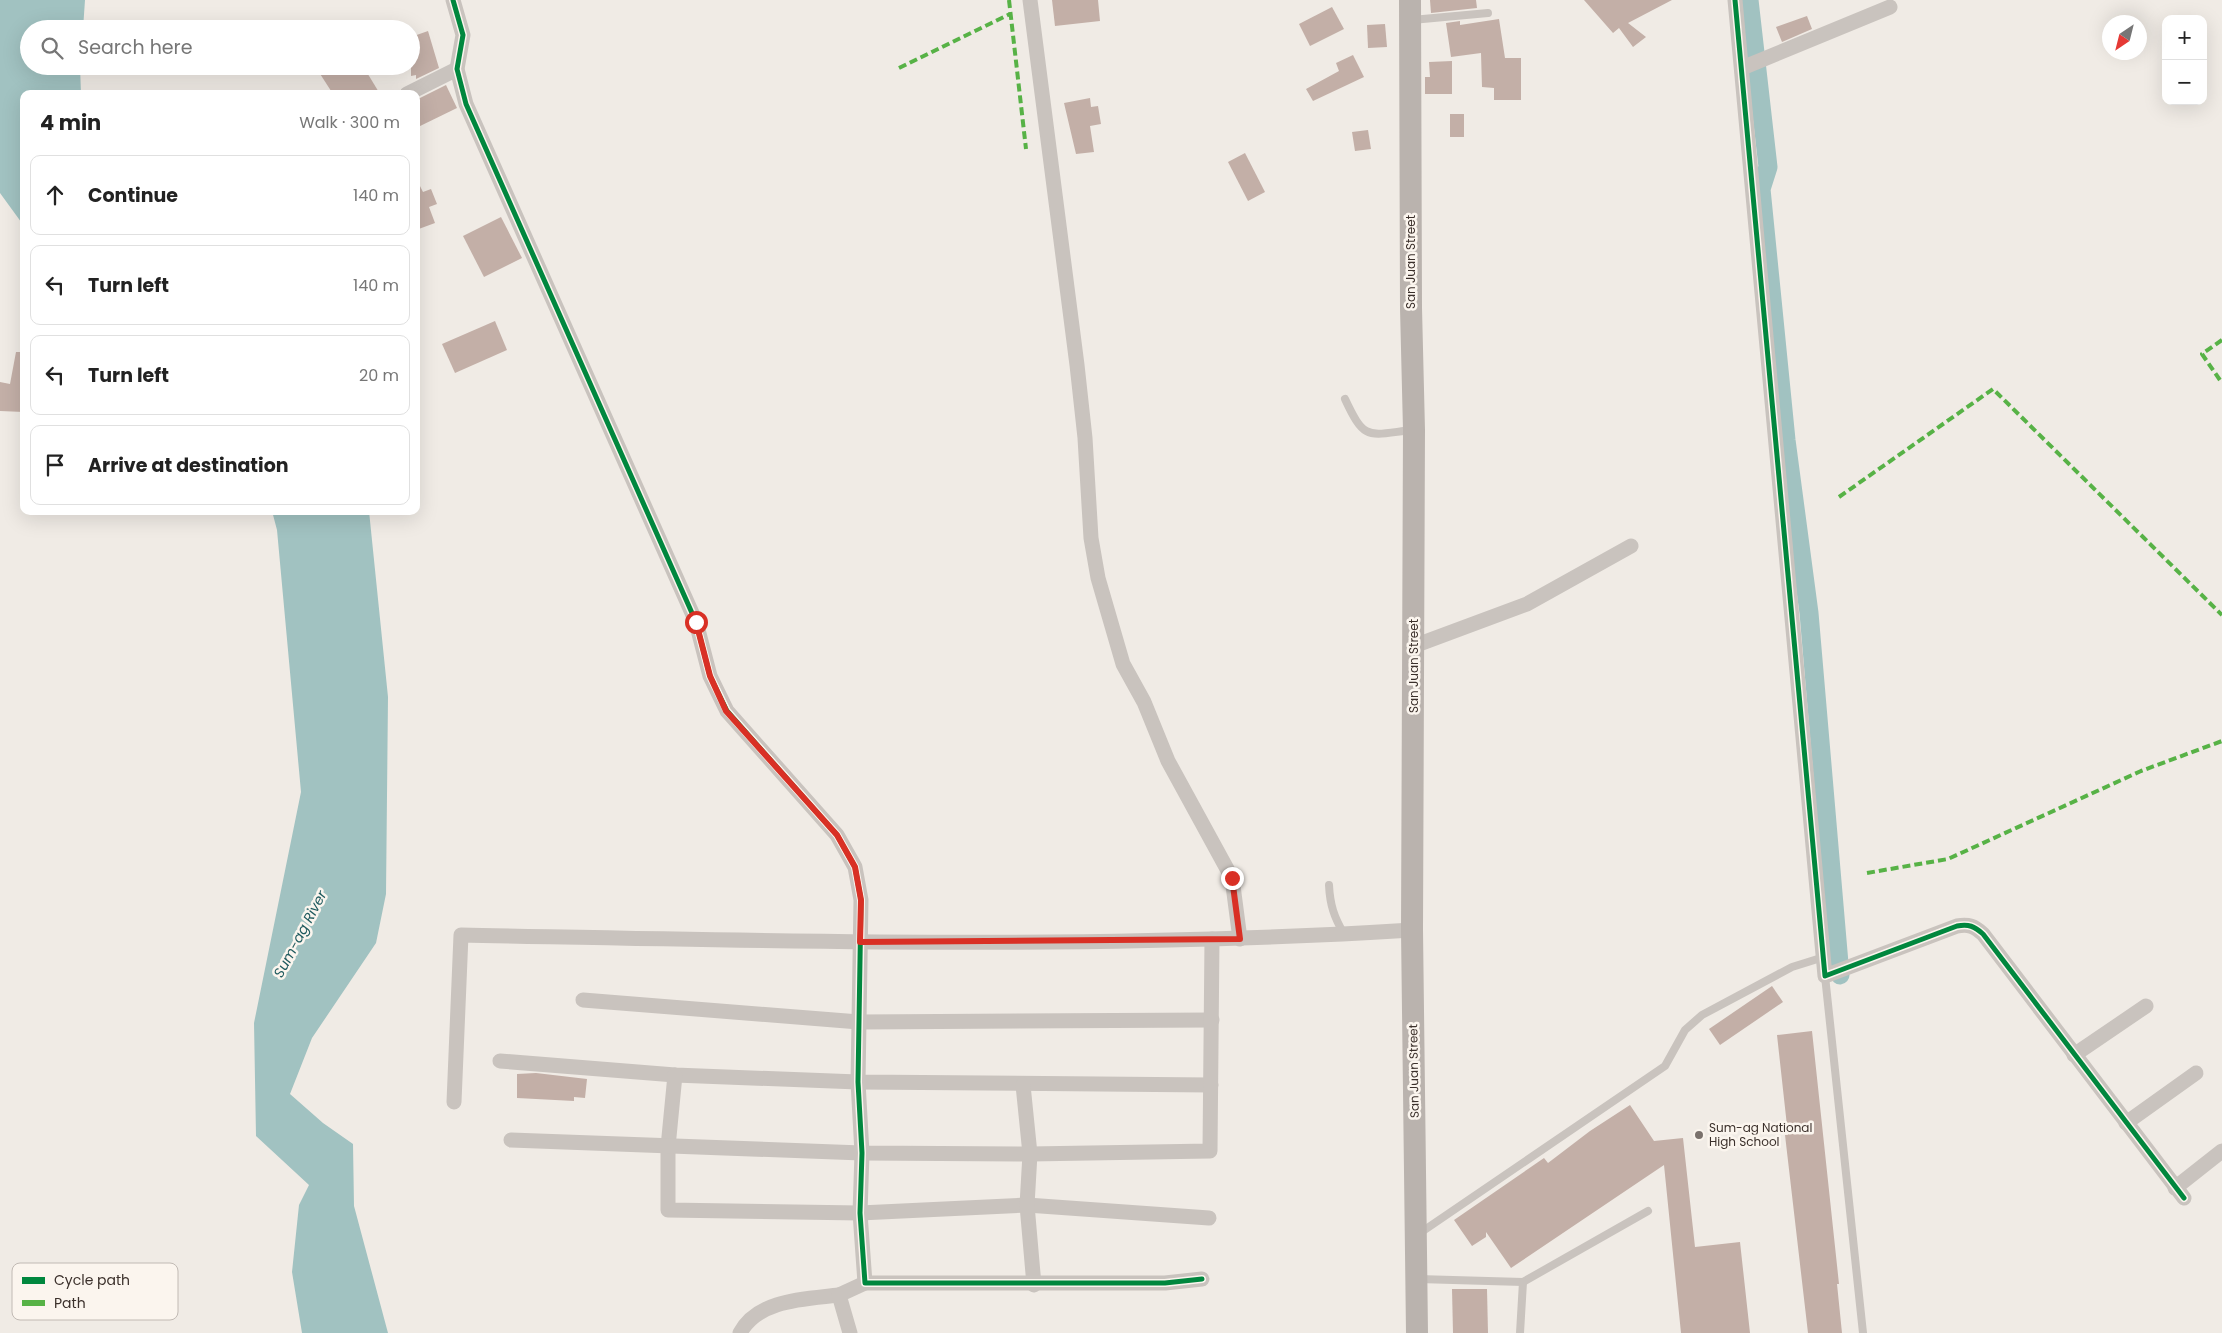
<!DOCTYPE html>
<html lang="en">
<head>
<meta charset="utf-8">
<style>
  body { margin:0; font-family:Poppins,sans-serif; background:#f6f6f6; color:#222 }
  .controls { position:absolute; right:15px; top:15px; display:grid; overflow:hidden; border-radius:10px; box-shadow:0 5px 20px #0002 }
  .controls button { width:45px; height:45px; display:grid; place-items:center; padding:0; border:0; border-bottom:1px solid #e0e0e0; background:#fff; color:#222; font:25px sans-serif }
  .compass { position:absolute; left:2102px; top:15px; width:45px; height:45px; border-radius:50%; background:#fff; box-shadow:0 5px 20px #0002; rotate:215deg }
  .stop { position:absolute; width:15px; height:15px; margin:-11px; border:4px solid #d93025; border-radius:50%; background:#fff }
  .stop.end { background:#d93025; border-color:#fff; box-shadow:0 1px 5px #0008 }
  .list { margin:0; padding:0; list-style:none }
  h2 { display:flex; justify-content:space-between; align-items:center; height:65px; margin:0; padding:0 20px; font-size:21px }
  h2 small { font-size:16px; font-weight:400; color:#767676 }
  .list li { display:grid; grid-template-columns:32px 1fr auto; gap:15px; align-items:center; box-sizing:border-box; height:80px; margin:0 10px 10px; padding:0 10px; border:1px solid #e0e0e0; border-radius:10px }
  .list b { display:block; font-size:19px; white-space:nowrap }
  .list em { font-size:16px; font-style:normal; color:#767676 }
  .icon { flex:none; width:28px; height:28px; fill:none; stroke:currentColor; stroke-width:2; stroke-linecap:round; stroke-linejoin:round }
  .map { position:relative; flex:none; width:2222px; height:1333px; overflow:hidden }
  .search { position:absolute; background:#fff; box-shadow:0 5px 20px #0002; left:20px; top:20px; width:400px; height:55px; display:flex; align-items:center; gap:12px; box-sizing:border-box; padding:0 18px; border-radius:28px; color:#767676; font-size:19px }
  .panel { position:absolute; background:#fff; box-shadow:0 5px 20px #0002; left:20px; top:90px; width:400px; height:425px; border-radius:10px }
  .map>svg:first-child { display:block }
  .water { fill:#a1c2c1 }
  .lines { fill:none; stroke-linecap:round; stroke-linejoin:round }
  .canal { stroke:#a1c2c1; stroke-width:19 }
  .building { fill:#c3afa7 }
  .lane { stroke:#c9c3be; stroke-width:8 }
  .street { stroke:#c9c3be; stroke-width:15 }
  .secondary { stroke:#bab3ae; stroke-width:22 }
  .quiet { stroke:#57b246; stroke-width:4; stroke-dasharray:8 4; stroke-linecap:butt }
  .cycleway-casing { stroke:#fbf5ee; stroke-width:8 }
  .cycleway { stroke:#00873e; stroke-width:5 }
  .route { stroke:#d93025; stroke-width:6 }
  .poi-dot { fill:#7a716c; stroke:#fbf5ee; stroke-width:2 }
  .labels { text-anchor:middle; stroke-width:5; stroke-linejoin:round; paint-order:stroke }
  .street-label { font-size:12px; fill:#3b302b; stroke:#fbf5ee }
  .poi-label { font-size:12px; fill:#3b302b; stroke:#fbf5ee; text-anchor:start }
  .water-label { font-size:14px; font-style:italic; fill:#1f5a5e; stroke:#fbf5ee }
  .key { fill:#fbf5ee; stroke:#c1bab4; stroke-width:1 }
  .key-label { font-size:14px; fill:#3b302b }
</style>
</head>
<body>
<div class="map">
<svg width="2222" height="1333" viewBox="0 0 2222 1333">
  <rect width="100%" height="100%" fill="#f0ebe5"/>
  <g class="water">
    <polygon points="0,0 85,0 83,29 29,29 29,66 80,66 81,94 24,94 24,226 0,193"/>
    <polygon points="272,511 369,511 388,697 386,894 376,943 312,1038 290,1094 323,1123 353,1144 354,1206 388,1333 302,1333 292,1272 299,1205 309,1185 256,1136 254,1023 301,792 277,530"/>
  </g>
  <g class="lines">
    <polyline class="canal" points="1749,0 1768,167 1761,189 1786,440 1809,613 1840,975"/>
  </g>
  <g class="building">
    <polygon points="1052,0 1098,0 1100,21 1055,26"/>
    <polygon points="1430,0 1476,0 1477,8 1431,13"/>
    <polygon points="1584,0 1672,0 1628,23 1646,37 1633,47 1619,28 1613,33"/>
    <polygon points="1332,7 1344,29 1310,46 1299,24"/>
    <polygon points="1807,16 1812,29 1782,42 1776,27"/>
    <polygon points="1499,19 1505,58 1521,58 1521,100 1494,100 1494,88 1482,87 1481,53 1451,57 1446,23 1460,21 1460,25"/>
    <polygon points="1385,24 1387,47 1368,48 1367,25"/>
    <polygon points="428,31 439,68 416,79 416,75 411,76 411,37"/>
    <polygon points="1353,55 1364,77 1313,101 1306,89 1339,71 1336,63"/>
    <polygon points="1452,61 1452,94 1425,94 1425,77 1430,77 1429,62"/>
    <polygon points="315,66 363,66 380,94 333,94"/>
    <polygon points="446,85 457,108 416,128 416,100"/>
    <polygon points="1090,98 1091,107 1098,106 1101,124 1090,126 1094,152 1076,154 1064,103"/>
    <rect x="1450" y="114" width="14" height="23"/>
    <polygon points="1368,130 1371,149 1355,151 1352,132"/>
    <polygon points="1245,153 1265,192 1248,201 1228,162"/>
    <polygon points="416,178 423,192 431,189 437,204 429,207 435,223 416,230"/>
    <polygon points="501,217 522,258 484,277 463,236"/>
    <polygon points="495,321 507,350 455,373 442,344"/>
    <polygon points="16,352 24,352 24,412 0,411 0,382 10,384"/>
    <polygon points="1772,986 1783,1002 1720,1045 1709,1029"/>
    <polygon points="1812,1031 1839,1284 1837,1284 1842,1333 1808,1333 1785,1135 1788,1135 1777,1035"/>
    <polygon points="536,1073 587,1079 585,1098 574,1097 574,1101 517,1098 517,1074"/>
    <polygon points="1630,1105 1654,1141 1683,1138 1695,1247 1740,1242 1750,1333 1681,1333 1664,1165 1511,1268 1486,1232 1486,1237 1472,1246 1454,1220 1544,1158 1548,1163 1590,1131"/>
    <polygon points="1452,1289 1487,1289 1488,1333 1453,1333"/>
  </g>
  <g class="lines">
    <g class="lane">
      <polyline points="1412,20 1488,13"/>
      <path d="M1345 399C1365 442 1368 435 1412 430"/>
      <path d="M1329 885C1330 905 1334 917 1344 934"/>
      <polyline points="1825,976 1863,1333"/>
      <polyline points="1420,1233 1665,1066 1685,1030 1702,1015 1792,967 1824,957"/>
      <polyline points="1418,1279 1523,1282 1648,1211"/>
      <polyline points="1520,1333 1523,1282"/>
    </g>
    <g class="street">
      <polyline points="453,0 463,35 457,69 466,104 696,622 710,676 727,711 837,835 855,867 861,900 858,1082 862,1153 860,1213 865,1283 1165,1283 1202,1279"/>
      <polyline points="1030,0 1077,365 1085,438 1091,538 1098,578 1123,664 1144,702 1168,761 1232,878 1240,939"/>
      <path d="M1735 0 1825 976 1957 926C1969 924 1974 926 1983 934L2184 1198"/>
      <polyline points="1742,68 1890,7"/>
      <polyline points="407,94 457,69"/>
      <polyline points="1414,646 1527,604 1631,546"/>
      <polyline points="583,1000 859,1022 1212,1020"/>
      <polyline points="2074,1055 2146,1006"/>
      <polyline points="500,1061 675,1075 858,1082 1211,1085"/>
      <polyline points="675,1075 668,1147 668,1210 860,1213 1027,1205 1209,1218"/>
      <polyline points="1023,1085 1030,1154 1027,1205 1034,1285"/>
      <path d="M454 1102 461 935C778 941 1096 950 1412 930"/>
      <polyline points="2126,1123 2196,1073"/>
      <polyline points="511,1140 862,1153 1030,1154 1210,1151 1212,939"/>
      <polyline points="2175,1188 2222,1151"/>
      <path d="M740 1333C758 1299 806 1299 839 1295"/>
      <polyline points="850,1333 839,1295 865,1283"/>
    </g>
    <polyline class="secondary" points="1410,0 1411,308 1414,430 1412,930 1417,1333"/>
    <g class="quiet">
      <polyline points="1009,0 1026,149"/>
      <polyline points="899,68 1010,14"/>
      <polyline points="2222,340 2202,354 2222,383"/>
      <polyline points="1839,497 1993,389 2222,615"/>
      <polyline points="1867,873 1948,859 2141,771 2222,741"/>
    </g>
    <g class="cycleway-casing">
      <g id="cycleway">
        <polyline points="453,0 463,35 457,69 466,104 696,622 710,676 727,711 837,835 855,867 861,900 858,1082 862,1153 860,1213 865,1283 1165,1283 1202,1279"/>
        <path d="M1735 0 1825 976 1957 926C1969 924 1974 926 1983 934L2184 1198"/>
      </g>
    </g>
    <use href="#cycleway" class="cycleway"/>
  </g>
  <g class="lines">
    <polyline class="route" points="696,622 710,676 726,711 837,835 855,867 861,900 860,942 1240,939 1232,878"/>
  </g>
  <circle class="poi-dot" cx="1699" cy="1135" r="5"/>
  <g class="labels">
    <g class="street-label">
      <text transform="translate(1411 262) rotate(-90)" y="4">San Juan Street</text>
      <text transform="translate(1414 666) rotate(-90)" y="4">San Juan Street</text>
      <text transform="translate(1414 1071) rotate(-91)" y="4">San Juan Street</text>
    </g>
    <g class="poi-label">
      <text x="1709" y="1132">Sum-ag National<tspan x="1709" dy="14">High School</tspan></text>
    </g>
    <g class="water-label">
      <text transform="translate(300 934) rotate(-62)" y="5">Sum-ag River</text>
    </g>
  </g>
  <rect x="12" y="1263" width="166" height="57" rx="8" class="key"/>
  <rect x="22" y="1277" width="23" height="7" fill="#00873e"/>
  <rect x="22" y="1300" width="23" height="6" fill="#57b246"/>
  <g class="key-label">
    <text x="54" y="1285">Cycle path</text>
    <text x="54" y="1308">Path</text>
  </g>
</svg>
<div class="controls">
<button>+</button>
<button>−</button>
</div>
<svg class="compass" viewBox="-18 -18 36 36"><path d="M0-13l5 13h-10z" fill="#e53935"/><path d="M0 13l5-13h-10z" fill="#767676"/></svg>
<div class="stop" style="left:696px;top:622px"></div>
<div class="stop end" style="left:1232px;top:878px"></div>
<div class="search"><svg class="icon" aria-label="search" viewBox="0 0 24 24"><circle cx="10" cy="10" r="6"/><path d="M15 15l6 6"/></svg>Search here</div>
<section class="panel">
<h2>4 min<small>Walk · 300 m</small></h2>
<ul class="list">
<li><svg class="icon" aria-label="ahead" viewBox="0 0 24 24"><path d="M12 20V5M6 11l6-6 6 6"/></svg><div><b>Continue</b></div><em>140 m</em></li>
<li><svg class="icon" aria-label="left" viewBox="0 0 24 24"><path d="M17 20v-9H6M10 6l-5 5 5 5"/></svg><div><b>Turn left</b></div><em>140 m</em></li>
<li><svg class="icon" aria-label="left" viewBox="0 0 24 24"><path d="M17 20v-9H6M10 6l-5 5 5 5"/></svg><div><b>Turn left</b></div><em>20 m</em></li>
<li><svg class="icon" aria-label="arrive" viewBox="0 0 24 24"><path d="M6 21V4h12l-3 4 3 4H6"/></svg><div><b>Arrive at destination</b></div></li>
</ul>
</section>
</div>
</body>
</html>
